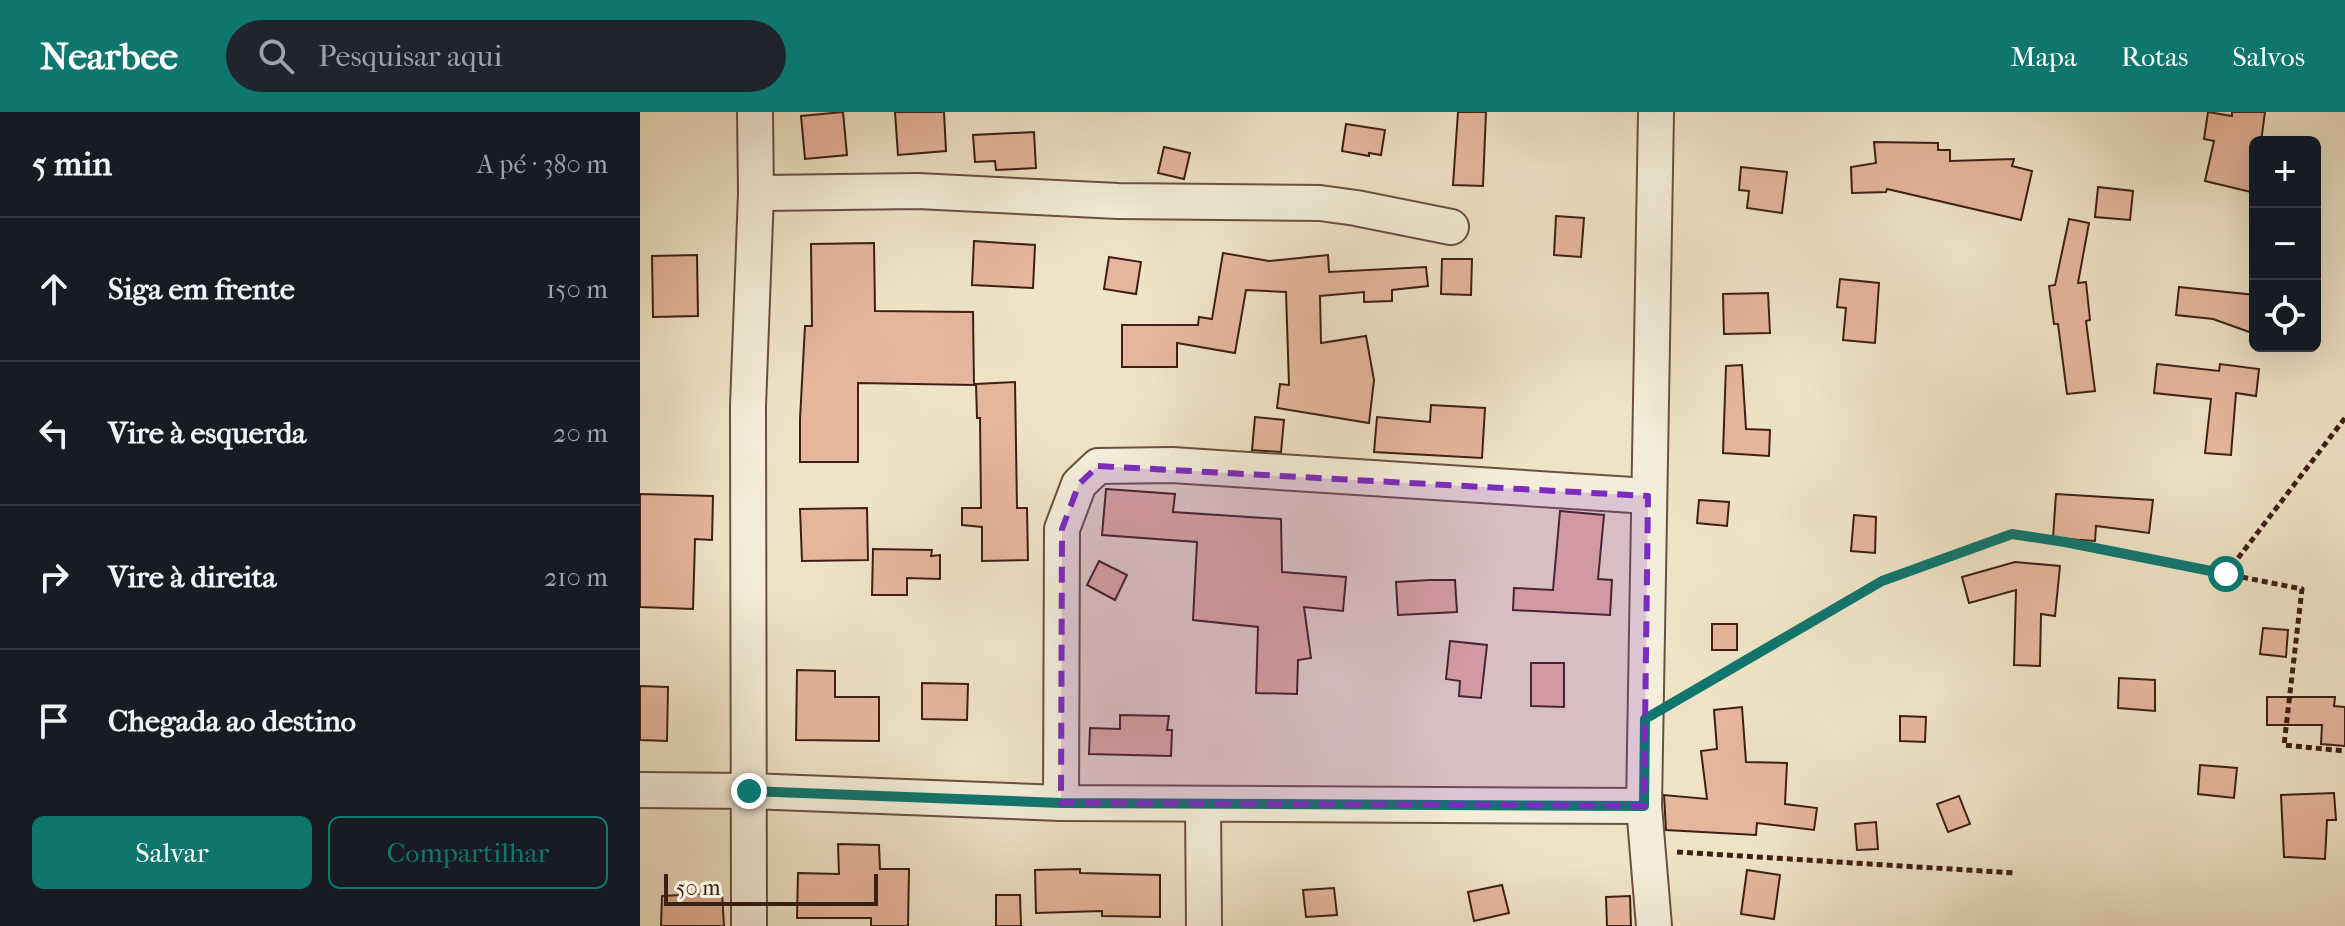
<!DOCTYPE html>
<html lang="pt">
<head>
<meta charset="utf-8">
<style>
  body { margin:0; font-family:"IM FELL French Canon",serif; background:#20242c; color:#f1f3f6 }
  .controls { position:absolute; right:24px; top:24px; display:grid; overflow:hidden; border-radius:12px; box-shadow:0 8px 32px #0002 }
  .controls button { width:72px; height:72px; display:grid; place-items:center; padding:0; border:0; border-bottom:2px solid #363941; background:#171b24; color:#f1f3f6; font:40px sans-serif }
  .scale { position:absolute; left:24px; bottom:20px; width:214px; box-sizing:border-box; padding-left:8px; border:4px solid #3e1f13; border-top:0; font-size:22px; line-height:28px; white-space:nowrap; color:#3e1f13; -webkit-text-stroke:6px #f4edd9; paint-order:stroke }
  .stop { position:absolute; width:24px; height:24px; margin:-18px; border:6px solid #0f766e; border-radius:50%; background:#fff }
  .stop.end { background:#0f766e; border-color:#fff; box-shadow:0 2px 8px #0008 }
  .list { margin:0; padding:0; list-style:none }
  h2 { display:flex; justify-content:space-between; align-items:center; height:104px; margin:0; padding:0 32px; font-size:34px }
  h2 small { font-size:26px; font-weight:400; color:#9ea1a6 }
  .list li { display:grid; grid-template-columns:52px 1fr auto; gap:24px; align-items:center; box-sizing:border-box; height:144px; padding:0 32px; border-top:2px solid #363941 }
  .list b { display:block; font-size:30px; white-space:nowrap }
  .list em { font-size:26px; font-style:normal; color:#9ea1a6 }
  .actions { display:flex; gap:16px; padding:24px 32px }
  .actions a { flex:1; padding:18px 0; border:2px solid #0f766e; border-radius:12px; text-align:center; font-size:28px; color:#0f766e }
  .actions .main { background:#0f766e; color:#fff }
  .icon { flex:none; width:44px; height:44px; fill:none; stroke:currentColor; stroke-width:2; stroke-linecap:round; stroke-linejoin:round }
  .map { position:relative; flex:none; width:1705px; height:814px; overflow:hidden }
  header { display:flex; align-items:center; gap:48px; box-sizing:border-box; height:112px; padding:0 40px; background:#0f766e; color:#fff }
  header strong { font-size:38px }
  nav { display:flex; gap:44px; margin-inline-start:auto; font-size:28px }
  .search { width:560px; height:72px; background:#20242c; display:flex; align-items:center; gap:20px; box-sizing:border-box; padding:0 28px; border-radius:44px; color:#9ea1a6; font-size:30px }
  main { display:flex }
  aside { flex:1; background:#171b24 }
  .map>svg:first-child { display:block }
  .building { fill:#e6b69c; stroke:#3e1f13; stroke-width:2 }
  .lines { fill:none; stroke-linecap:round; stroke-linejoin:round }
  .street-casing { stroke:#6a5040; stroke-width:38 }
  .path { stroke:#3e1f13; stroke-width:5; stroke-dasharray:6 4; stroke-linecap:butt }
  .street { stroke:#f4edd9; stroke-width:34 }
  .route { stroke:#0f766e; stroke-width:10 }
  .marked { fill:#7b2cbf; fill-opacity:0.2; stroke:#7b2cbf; stroke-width:6; stroke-dasharray:16 10; stroke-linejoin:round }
</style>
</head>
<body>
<header>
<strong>Nearbee</strong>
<div class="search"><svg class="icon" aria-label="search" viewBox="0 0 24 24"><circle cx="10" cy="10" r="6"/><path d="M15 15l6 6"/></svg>Pesquisar aqui</div>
<nav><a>Mapa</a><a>Rotas</a><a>Salvos</a></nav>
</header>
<main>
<aside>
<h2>5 min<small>A pé · 380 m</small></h2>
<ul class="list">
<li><svg class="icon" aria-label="ahead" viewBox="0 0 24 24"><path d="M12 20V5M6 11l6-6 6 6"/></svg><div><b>Siga em frente</b></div><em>150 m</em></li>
<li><svg class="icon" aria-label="left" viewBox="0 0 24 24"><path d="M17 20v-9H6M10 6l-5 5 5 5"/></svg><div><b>Vire à esquerda</b></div><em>20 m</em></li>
<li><svg class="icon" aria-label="right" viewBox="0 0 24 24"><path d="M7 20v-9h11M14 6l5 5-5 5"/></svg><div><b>Vire à direita</b></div><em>210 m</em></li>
<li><svg class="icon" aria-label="arrive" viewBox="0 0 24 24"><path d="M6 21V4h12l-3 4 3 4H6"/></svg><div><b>Chegada ao destino</b></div></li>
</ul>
<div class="actions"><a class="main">Salvar</a><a>Compartilhar</a></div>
</aside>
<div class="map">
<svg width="1705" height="814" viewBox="0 0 1705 814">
  <rect width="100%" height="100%" fill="#eee3c5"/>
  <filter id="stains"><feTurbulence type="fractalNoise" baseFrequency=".0025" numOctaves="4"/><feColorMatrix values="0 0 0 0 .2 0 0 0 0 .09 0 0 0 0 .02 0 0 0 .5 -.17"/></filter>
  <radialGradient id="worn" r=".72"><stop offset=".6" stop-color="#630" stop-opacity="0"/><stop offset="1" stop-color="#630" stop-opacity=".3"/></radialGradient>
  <g class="building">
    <polygon points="203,0 207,43 165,47 161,4"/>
    <polygon points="255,0 304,0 306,39 258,43"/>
    <polygon points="818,0 846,0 843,74 813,73"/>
    <polygon points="1568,0 1592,4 1592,0 1625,0 1621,30 1615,30 1615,81 1565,69 1574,29 1564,27"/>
    <polygon points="706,12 745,18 741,43 729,41 729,44 702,39"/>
    <polygon points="394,20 396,56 356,58 355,49 335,50 333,23"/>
    <polygon points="1234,30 1298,31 1298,38 1310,38 1310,49 1374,47 1372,54 1392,59 1381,108 1247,77 1246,80 1212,81 1211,55 1236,51"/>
    <polygon points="524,35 550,41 544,67 518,61"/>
    <polygon points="1101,55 1147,60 1142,101 1107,96 1109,79 1099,78"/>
    <polygon points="1458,75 1493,79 1490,108 1455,105"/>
    <polygon points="916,104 944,106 941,145 914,143"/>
    <polygon points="1429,107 1449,111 1438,171 1446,170 1450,208 1446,209 1455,279 1427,282 1418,212 1414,212 1409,174 1415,173"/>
    <polygon points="334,129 395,133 393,176 332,173"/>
    <polygon points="234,131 235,199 333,200 334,273 218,271 218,350 160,350 160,307 165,214 172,214 171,132"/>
    <polygon points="583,141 629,149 688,143 689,160 786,155 788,174 752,178 752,189 724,190 724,180 680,184 681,231 726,224 734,268 729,311 637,296 640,272 649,273 646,180 606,178 595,241 537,231 537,255 482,255 482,213 558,213 559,205 572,207"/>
    <polygon points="57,143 58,204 13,205 12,144"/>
    <polygon points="469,145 501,150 496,182 464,177"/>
    <polygon points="802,147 832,147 831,183 801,182"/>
    <polygon points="1200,167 1239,171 1235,231 1203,228 1206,196 1197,195"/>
    <polygon points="1539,175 1615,183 1615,222 1573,207 1536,203"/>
    <polygon points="1128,181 1130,221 1084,222 1083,182"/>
    <polygon points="1517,252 1579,259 1580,252 1619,257 1616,284 1596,281 1591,343 1565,341 1571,287 1514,281"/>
    <polygon points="1102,253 1106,317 1130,318 1129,344 1083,341 1086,254"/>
    <polygon points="375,270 377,396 387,396 388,448 342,449 342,415 322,413 322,396 341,396 340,306 337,306 336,272"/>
    <polygon points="791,293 845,296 842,346 734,340 737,305 790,310"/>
    <polygon points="615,305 644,308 641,340 612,338"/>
    <polygon points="466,377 535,382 533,400 641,407 642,460 706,465 703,499 664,495 671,546 658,548 657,582 616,581 618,515 553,508 557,430 462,423"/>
    <polygon points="0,382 73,384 72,428 55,427 53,497 0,495"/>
    <polygon points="1416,382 1513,388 1509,421 1456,414 1455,429 1413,426"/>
    <polygon points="1059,388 1089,390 1087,414 1057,411"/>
    <polygon points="227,396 228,448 162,449 160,397"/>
    <polygon points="920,399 964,403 958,467 972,468 970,503 873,498 874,476 913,478"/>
    <polygon points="1214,403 1236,405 1235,441 1211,439"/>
    <polygon points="233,437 292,438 291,444 300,443 300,467 267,466 267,483 232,483"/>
    <polygon points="459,449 487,463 475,488 447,473"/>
    <polygon points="1375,450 1420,454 1415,504 1401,502 1400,554 1374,553 1376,478 1329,491 1322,465"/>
    <polygon points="790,468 815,468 817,500 758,503 756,470"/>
    <rect x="1072" y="512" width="25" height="26"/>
    <polygon points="1623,516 1648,518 1646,545 1620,542"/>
    <polygon points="810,529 847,533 841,586 819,584 820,569 806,567"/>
    <polygon points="891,551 924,551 924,595 891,594"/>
    <polygon points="157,558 195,559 195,585 239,585 239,629 156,628"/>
    <polygon points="1479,566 1515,568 1515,599 1478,596"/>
    <polygon points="282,571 328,572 327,608 282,607"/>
    <polygon points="0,574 28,575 27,629 0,628"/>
    <polygon points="1627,585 1695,585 1694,594 1705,595 1705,634 1681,632 1682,613 1627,613"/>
    <polygon points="1102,595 1106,650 1147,651 1145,692 1177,696 1174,718 1117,711 1116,723 1026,718 1024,683 1067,687 1061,639 1077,637 1074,598"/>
    <polygon points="480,603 529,604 527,618 532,618 531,644 449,642 450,616 480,617"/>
    <polygon points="1260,604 1286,605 1285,630 1260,629"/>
    <polygon points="1560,653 1597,656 1594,686 1558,682"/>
    <polygon points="1694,681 1696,708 1687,708 1685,747 1644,745 1641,683"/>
    <polygon points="1319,684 1330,712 1308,720 1297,692"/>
    <polygon points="1236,710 1238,737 1217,738 1215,712"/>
    <polygon points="198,732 239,733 240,757 269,757 268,814 231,814 231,806 157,806 158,761 199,762"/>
    <polygon points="440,757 440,761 520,763 520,805 462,804 462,799 396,801 395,758"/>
    <polygon points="1107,758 1140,763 1134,807 1101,802"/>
    <polygon points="862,773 869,801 834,809 828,780"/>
    <polygon points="694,776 697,803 666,805 663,778"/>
    <polygon points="82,781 84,814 21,814 22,784"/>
    <polygon points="356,783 380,783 381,814 356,814"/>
    <polygon points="990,784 991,814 967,814 966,785"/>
  </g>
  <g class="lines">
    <g class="street-casing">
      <g id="street">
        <polyline points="116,81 278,79 478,89 680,91 716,96 811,115"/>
        <polyline points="0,678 109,679 421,691 1004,694"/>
        <polyline points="421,691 422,417 439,372 458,354 532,353 1008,384"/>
        <polyline points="563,692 564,814"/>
        <polyline points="109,814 108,294 116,81 115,0"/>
        <polyline points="1014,814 1004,694 1016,0"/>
      </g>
    </g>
    <g class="path">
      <polyline points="1586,462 1705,306"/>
      <polyline points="1037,589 1242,469 1372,422 1425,430 1662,477 1644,633 1705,639"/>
      <polyline points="1037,740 1375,761"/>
    </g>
    <use href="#street" class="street"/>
  </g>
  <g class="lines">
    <polyline class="route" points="109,679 421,691 1004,694 1005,607 1242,469 1372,422 1425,430 1586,462"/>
  </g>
  <path class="marked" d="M458 354 1008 384 1004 694 421 691 422 417 439 372Z"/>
  <rect width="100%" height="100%" filter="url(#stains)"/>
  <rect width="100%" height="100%" fill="url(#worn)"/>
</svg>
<div class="controls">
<button>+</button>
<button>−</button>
<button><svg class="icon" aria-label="locate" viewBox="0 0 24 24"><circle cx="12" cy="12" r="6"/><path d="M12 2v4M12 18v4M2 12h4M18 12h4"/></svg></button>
</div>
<div class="scale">50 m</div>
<div class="stop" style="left:1586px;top:462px"></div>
<div class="stop end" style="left:109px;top:679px"></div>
</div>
</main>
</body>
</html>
